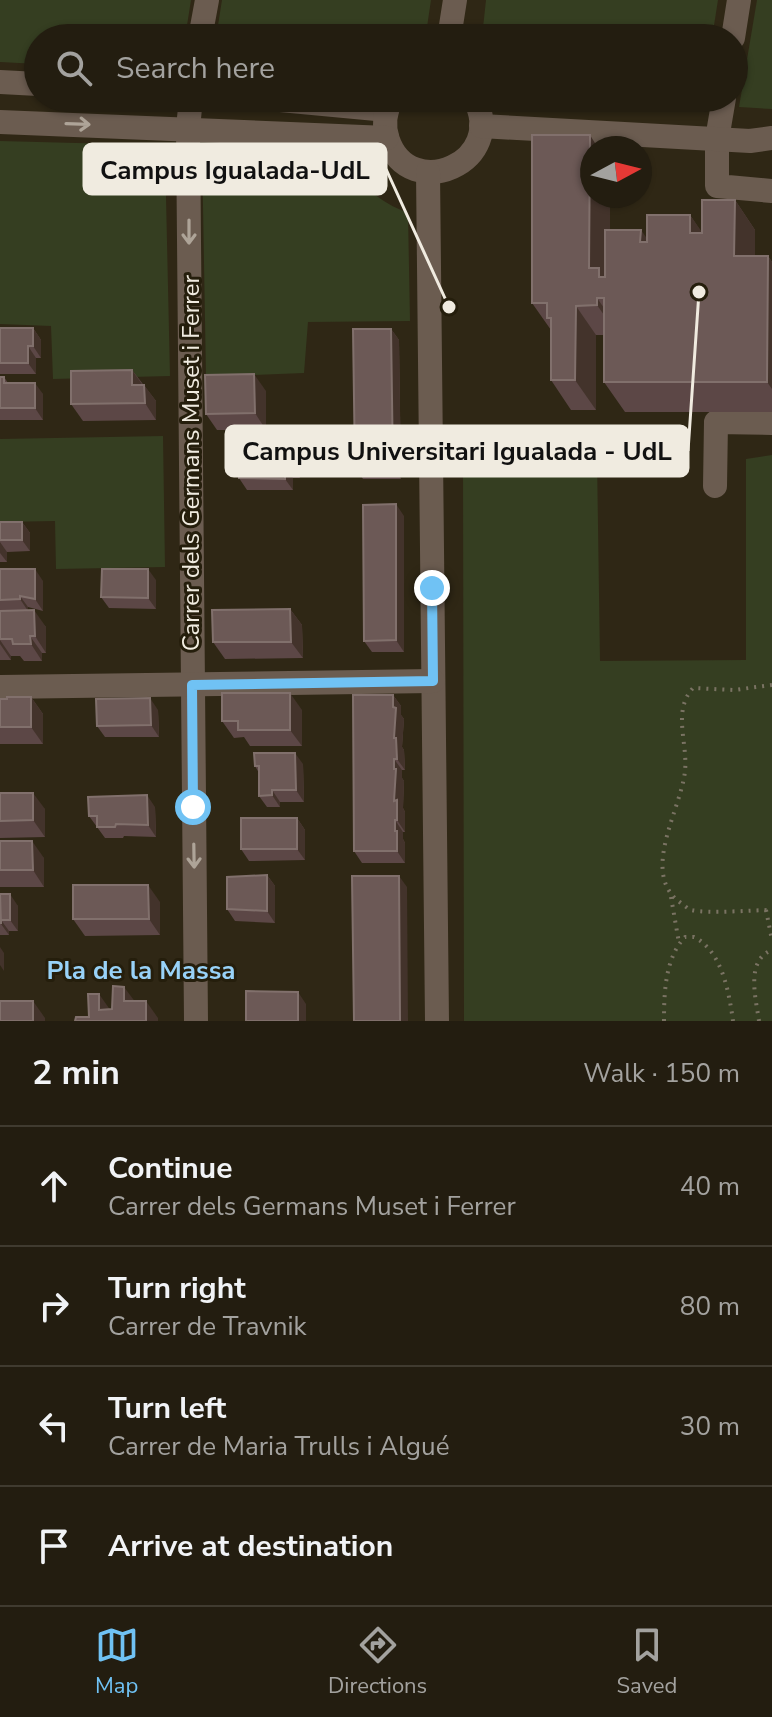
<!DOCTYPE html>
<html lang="en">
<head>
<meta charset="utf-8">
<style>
  body { margin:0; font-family:"Nunito Sans",sans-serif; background:#2b2619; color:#f1f3f6 }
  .compass { position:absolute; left:580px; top:136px; width:72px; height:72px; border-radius:50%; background:#231d10; box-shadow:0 2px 6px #0004; rotate:83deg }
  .stop { position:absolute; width:24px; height:24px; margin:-18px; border:6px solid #70c2f4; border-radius:50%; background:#fff }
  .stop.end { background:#70c2f4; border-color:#fff; box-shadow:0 2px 8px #0008 }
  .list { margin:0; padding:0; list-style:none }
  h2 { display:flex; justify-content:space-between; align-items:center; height:104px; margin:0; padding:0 32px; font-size:34px }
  h2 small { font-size:26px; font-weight:400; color:#a3a29f }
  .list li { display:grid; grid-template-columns:52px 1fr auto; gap:24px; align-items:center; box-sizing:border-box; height:120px; padding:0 32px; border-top:2px solid #403b30 }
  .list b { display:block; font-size:30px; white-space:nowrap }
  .list p { margin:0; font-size:26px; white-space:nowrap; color:#a3a29f }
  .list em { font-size:26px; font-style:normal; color:#a3a29f }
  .icon { flex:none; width:44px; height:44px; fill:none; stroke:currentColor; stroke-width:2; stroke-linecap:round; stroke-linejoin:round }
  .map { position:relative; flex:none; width:772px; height:1021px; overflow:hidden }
  .search { position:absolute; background:#231d10; box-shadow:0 2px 6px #0004; left:24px; right:24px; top:24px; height:88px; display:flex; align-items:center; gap:20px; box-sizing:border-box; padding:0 28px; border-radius:44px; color:#a3a29f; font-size:30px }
  .sheet { height:584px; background:#231d10 }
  nav { display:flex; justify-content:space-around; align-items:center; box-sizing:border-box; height:112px; border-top:2px solid #403b30; background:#231d10; font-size:22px; color:#a3a29f }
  nav a { display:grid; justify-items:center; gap:4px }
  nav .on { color:#70c2f4 }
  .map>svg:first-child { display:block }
  .green { fill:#353e21 }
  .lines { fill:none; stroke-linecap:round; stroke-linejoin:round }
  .path { stroke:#7a7363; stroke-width:4; stroke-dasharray:2 6; stroke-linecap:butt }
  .minor { stroke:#6b5c50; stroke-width:24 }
  .wall { fill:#5c4746 }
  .shaded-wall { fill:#43332b }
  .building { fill:#6c5956; stroke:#81706c; stroke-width:2 }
  .oneway { stroke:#aea498 }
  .route { stroke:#70c2f4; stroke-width:10 }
  .labels { text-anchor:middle; stroke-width:6; stroke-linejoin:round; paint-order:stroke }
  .street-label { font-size:24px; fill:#f0ebe0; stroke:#251e0c }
  .neighbourhood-label { font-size:26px; font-weight:bold; fill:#98d2f8; stroke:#251e0c }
  .leader { fill:none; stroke:#f0ebe0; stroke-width:3 }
  .callout-dot { fill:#f0ebe0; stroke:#251e0c; stroke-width:3 }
  .callout { fill:#f0ebe0; stroke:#f0ebe0; stroke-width:3 }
  .callout-label { font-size:26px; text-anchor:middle; font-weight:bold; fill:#111 }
</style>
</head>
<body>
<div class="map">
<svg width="772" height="1021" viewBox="0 0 772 1021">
  <rect width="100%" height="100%" fill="#2f2715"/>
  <g class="green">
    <polygon points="0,0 191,0 185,38 38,38 38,64 0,62"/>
    <polygon points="222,0 431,0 427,27 402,30 386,38 216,38"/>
    <polygon points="486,0 718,0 712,38 485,38 482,37"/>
    <polygon points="757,0 772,0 772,109 739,107"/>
    <polygon points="529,98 702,98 700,112 530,103"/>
    <polygon points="0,141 153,145 165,152 170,376 53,379 51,326 0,324"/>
    <path d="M202 149 345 157C358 185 380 202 408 213L410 321 308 322 304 373 206 377Z"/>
    <polygon points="163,436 165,567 56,569 55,521 0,522 0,439"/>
    <polygon points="772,455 772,1021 464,1021 463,458 597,457 600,661 746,660 746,459"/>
  </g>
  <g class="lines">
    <g class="path">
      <path d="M772 685 734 690 693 688C672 711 688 743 685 771 681 810 639 874 681 903 684 905 688 909 691 910 709 914 752 910 772 910"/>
      <polyline points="671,897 679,943"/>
      <polyline points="766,910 772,940"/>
      <path d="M664 1021C664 993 665 958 685 937H694C722 951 729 992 733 1021"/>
      <path d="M759 1021C756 999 745 960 772 950"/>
    </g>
    <g class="minor">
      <polyline points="200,38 207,0"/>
      <polyline points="449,38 455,0"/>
      <polyline points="733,38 739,0"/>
      <polyline points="0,82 38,84"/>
      <polyline points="191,98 188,128 196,1021"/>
      <polyline points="259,98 387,110"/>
      <path d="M392 98C385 111 383 126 388 140 410 204 509 162 474 98"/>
      <polyline points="724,98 717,139 717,186 772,191"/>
      <polyline points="0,122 387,138"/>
      <polyline points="481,126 750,141 772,138"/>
      <polyline points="428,172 437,1021"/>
      <polyline points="715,486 716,422 772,423"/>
      <polyline points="0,687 433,681"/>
    </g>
  </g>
  <g class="wall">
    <polygon points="592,196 610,196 610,230 647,239 690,215 702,233 735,200 755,230 755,256 768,256 772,262 772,412 625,412 604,382 604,335 596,335 596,410 571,410 551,380 551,330 532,303"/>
    <polygon points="0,328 33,328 41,340 41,358 36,358 36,374 0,374"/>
    <polygon points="391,329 399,340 401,479 363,479 355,467"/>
    <polygon points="132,370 156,401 156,420 83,421 71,404"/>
    <polygon points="0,377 4,377 8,383 43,394 43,420 0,420"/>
    <polygon points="266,391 266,430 217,430 206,414"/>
    <polygon points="266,447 292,447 300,458 300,478 293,478 293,490 247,490 239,478"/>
    <polygon points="404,516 404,652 372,652 364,641"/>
    <polygon points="0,522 22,522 30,533 30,551 7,552 7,562 0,562"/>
    <polygon points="0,569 43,581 43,611 28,607 28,610 46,627 46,653 42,653 42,661 24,661 20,656 11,656 11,660 0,660"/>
    <polygon points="156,580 156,609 109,608 101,597"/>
    <polygon points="290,609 302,625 303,658 225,659 213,642"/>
    <polygon points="393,695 401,706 401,715 404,719 402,747 404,750 405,770 402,770 402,778 404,781 403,808 405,812 405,832 403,832 403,839 405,843 405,863 362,863 354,851"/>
    <polygon points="31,697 43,714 43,744 0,744 0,699"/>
    <polygon points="158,710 159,737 105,737 97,726"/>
    <polygon points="302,710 302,746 250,746 244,737 234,738 222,721"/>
    <polygon points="303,764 304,802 280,802 280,807 267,807 259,796 259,773 255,766"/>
    <polygon points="0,793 45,809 45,837 0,838"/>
    <polygon points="155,807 156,837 124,836 123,838 105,838 89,816"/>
    <polygon points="297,818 305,830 305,860 249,861 241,849"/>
    <polygon points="0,841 44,858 44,887 0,887"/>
    <polygon points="267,875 275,886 275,923 235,921 227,909"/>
    <polygon points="0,894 18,906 18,931 9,931 9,935 0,935"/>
    <polygon points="160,902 160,935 85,936 73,919"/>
  </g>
  <g class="shaded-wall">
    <polygon points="590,135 598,148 592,148 592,196 610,196 610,292 589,268"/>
    <polygon points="735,200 755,230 755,285 734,256"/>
    <polygon points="690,215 711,245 690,233"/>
    <polygon points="641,230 662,260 640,242"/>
    <polygon points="768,256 772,262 772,389 767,382"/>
    <polygon points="597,298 618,328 618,335 597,305"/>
    <polygon points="576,306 596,335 596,410 575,380"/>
    <polygon points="33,328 41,340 41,358 33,346"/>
    <polygon points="391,329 399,340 401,479 393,467"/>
    <polygon points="28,346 36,358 36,374 28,363"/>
    <polygon points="132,370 144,387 132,385"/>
    <polygon points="254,374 266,391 266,430 255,413"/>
    <polygon points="35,383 43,394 43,420 35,408"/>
    <polygon points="144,385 156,401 156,420 145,403"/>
    <polygon points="292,447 300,458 300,478 292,466"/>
    <polygon points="285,466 293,478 293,490 285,479"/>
    <polygon points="396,504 404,516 404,652 396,640"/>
    <polygon points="22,522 30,533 30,551 22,540"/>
    <polygon points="0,542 7,552 7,562 0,553"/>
    <polygon points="35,569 43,581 43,611 35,599"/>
    <polygon points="148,569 156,580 156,609 148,598"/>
    <polygon points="20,596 28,607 28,611 20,599"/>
    <polygon points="290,609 302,625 303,658 291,642"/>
    <polygon points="34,610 46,627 46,653 35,636"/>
    <polygon points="30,636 42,653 42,661 31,644"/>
    <polygon points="0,640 11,656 11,660 0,644"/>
    <polygon points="290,693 302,710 302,746 290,730"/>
    <polygon points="393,695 401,706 401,715 404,719 402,747 404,750 405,770 397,759 394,738"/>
    <polygon points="31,697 43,714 43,744 31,727"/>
    <polygon points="150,698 158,710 159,737 151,725"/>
    <polygon points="295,753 303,764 304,802 296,790"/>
    <polygon points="394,759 402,770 402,778 404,781 403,808 405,812 405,832 397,820 394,801"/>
    <polygon points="272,790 280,802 280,807 272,795"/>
    <polygon points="33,793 45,809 45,837 33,820"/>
    <polygon points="147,795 155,807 156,837 148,825"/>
    <polygon points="297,818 305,830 305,860 297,849"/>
    <polygon points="395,820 403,832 403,839 405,843 405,863 397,851"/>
    <polygon points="32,841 44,858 44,887 33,870"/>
    <polygon points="267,875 275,886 275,923 267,911"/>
    <polygon points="399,876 407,887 408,1021 400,1021"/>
    <polygon points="148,885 160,902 160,935 149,919"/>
    <polygon points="10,894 18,906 18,931 10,920"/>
    <polygon points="1,920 9,931 9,935 1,924"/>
    <polygon points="0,947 4,953 4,971 0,965"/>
    <polygon points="124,987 136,1003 124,1001"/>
    <polygon points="298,992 306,1004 306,1021 298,1021"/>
    <polygon points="99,994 111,1011 99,1010"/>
    <polygon points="33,1001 45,1018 45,1021 33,1021"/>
    <polygon points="146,1001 158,1018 158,1021 146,1021"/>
  </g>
  <g class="building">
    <polygon points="532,135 590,135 589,268 599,268 599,277 605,277 605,230 641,230 640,242 647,242 647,215 690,215 690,233 702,233 702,200 735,200 734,256 768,256 767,382 604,382 604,298 597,298 597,305 576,306 575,380 551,380 551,318 547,318 547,303 532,303"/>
    <polygon points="0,328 33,328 33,346 28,346 28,363 0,363"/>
    <polygon points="353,329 391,329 393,467 355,467"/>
    <polygon points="132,370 132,385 144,385 145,403 71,404 71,371"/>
    <polygon points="254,374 255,413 206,414 205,375"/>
    <polygon points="0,377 4,377 4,383 35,383 35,408 0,408"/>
    <polygon points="246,440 261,440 261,447 292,447 292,466 285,466 285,479 239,478 239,447 246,447"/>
    <polygon points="396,504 396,640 364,641 363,505"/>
    <rect x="0" y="522" width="22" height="18"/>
    <polygon points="0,569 35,569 35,599 20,596 20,599 0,600"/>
    <polygon points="102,569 148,569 148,598 101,597"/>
    <polygon points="290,609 291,642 213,642 212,610"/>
    <polygon points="34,610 35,636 30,636 31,644 13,644 12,639 0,639 0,611"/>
    <polygon points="222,693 290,693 290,730 238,730 238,721 222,721"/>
    <polygon points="353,695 393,695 393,707 396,708 394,738 396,738 397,759 394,759 394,769 396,769 394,801 397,800 397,820 395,820 395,831 397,831 397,851 354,851"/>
    <polygon points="7,697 31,697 31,727 0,727 0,699 7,699"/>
    <polygon points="150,698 151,725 97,726 96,699"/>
    <polygon points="254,753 295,753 296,790 272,790 272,795 259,796 259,766 255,766"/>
    <polygon points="0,793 33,793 33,820 0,821"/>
    <polygon points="147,795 148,825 116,824 115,827 97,827 97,816 89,816 88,797"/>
    <rect x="241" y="818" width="56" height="31"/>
    <polygon points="0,841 32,841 33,870 0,870"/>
    <polygon points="267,875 267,911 227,909 227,877"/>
    <polygon points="352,876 399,876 400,1021 354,1021"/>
    <polygon points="73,885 148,885 149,919 73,919"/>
    <polygon points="0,894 10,894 10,920 1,920 1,924"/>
    <polygon points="113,986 124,987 124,1001 146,1001 146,1021 75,1021 76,1017 89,1017 88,994 99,994 99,1010 112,1009"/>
    <polygon points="246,991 298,992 298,1021 246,1021"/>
    <rect x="0" y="1001" width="33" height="20"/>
  </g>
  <defs><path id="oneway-shaft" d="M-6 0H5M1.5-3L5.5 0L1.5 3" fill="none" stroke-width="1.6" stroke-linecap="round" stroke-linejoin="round" transform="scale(2)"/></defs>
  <g class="oneway">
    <use href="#oneway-shaft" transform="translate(78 124) rotate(2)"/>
    <use href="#oneway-shaft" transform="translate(189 232) rotate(90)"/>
    <use href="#oneway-shaft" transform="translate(194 856) rotate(89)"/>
  </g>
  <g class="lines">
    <polyline class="route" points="193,807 192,685 433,681 432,588"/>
  </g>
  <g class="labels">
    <g class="street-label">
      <text transform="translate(191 463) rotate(-90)" y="8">Carrer dels Germans Muset i Ferrer</text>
    </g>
    <g class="neighbourhood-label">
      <text x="141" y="979">Pla de la Massa</text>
    </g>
  </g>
  <path class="leader" d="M449 307L386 169M699 292L688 451"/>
  <g class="callout-dot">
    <circle cx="449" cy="307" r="8"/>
    <circle cx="699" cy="292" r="8"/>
  </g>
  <g class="callout">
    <rect x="84" y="144" width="302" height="50" rx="8"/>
    <rect x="226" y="426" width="462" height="50" rx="8"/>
  </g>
  <g class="callout-label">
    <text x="235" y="179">Campus Igualada-UdL</text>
    <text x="457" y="460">Campus Universitari Igualada - UdL</text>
  </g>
</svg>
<svg class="compass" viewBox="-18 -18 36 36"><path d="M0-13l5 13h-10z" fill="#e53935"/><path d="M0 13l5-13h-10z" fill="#a3a29f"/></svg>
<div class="stop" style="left:193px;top:807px"></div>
<div class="stop end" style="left:432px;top:588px"></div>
<div class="search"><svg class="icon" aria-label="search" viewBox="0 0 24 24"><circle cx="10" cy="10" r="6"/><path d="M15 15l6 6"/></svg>Search here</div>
</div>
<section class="sheet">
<h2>2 min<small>Walk · 150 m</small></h2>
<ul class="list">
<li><svg class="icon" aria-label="ahead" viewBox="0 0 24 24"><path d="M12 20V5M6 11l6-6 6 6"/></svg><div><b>Continue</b><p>Carrer dels Germans Muset i Ferrer</p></div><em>40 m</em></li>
<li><svg class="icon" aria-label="right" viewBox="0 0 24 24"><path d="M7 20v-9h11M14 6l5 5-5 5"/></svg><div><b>Turn right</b><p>Carrer de Travnik</p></div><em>80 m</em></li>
<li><svg class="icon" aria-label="left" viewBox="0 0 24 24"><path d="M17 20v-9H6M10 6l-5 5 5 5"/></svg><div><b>Turn left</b><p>Carrer de Maria Trulls i Algué</p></div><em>30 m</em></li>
<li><svg class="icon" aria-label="arrive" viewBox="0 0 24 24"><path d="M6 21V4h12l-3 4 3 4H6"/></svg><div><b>Arrive at destination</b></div></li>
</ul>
</section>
<nav>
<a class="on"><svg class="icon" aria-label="map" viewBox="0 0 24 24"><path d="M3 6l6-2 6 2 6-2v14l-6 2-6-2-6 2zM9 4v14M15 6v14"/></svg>Map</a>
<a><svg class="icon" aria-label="directions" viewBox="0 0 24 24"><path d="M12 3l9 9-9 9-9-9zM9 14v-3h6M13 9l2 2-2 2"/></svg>Directions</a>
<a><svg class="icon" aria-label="saved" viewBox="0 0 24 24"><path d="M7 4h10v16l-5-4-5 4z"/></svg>Saved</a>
</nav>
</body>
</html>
